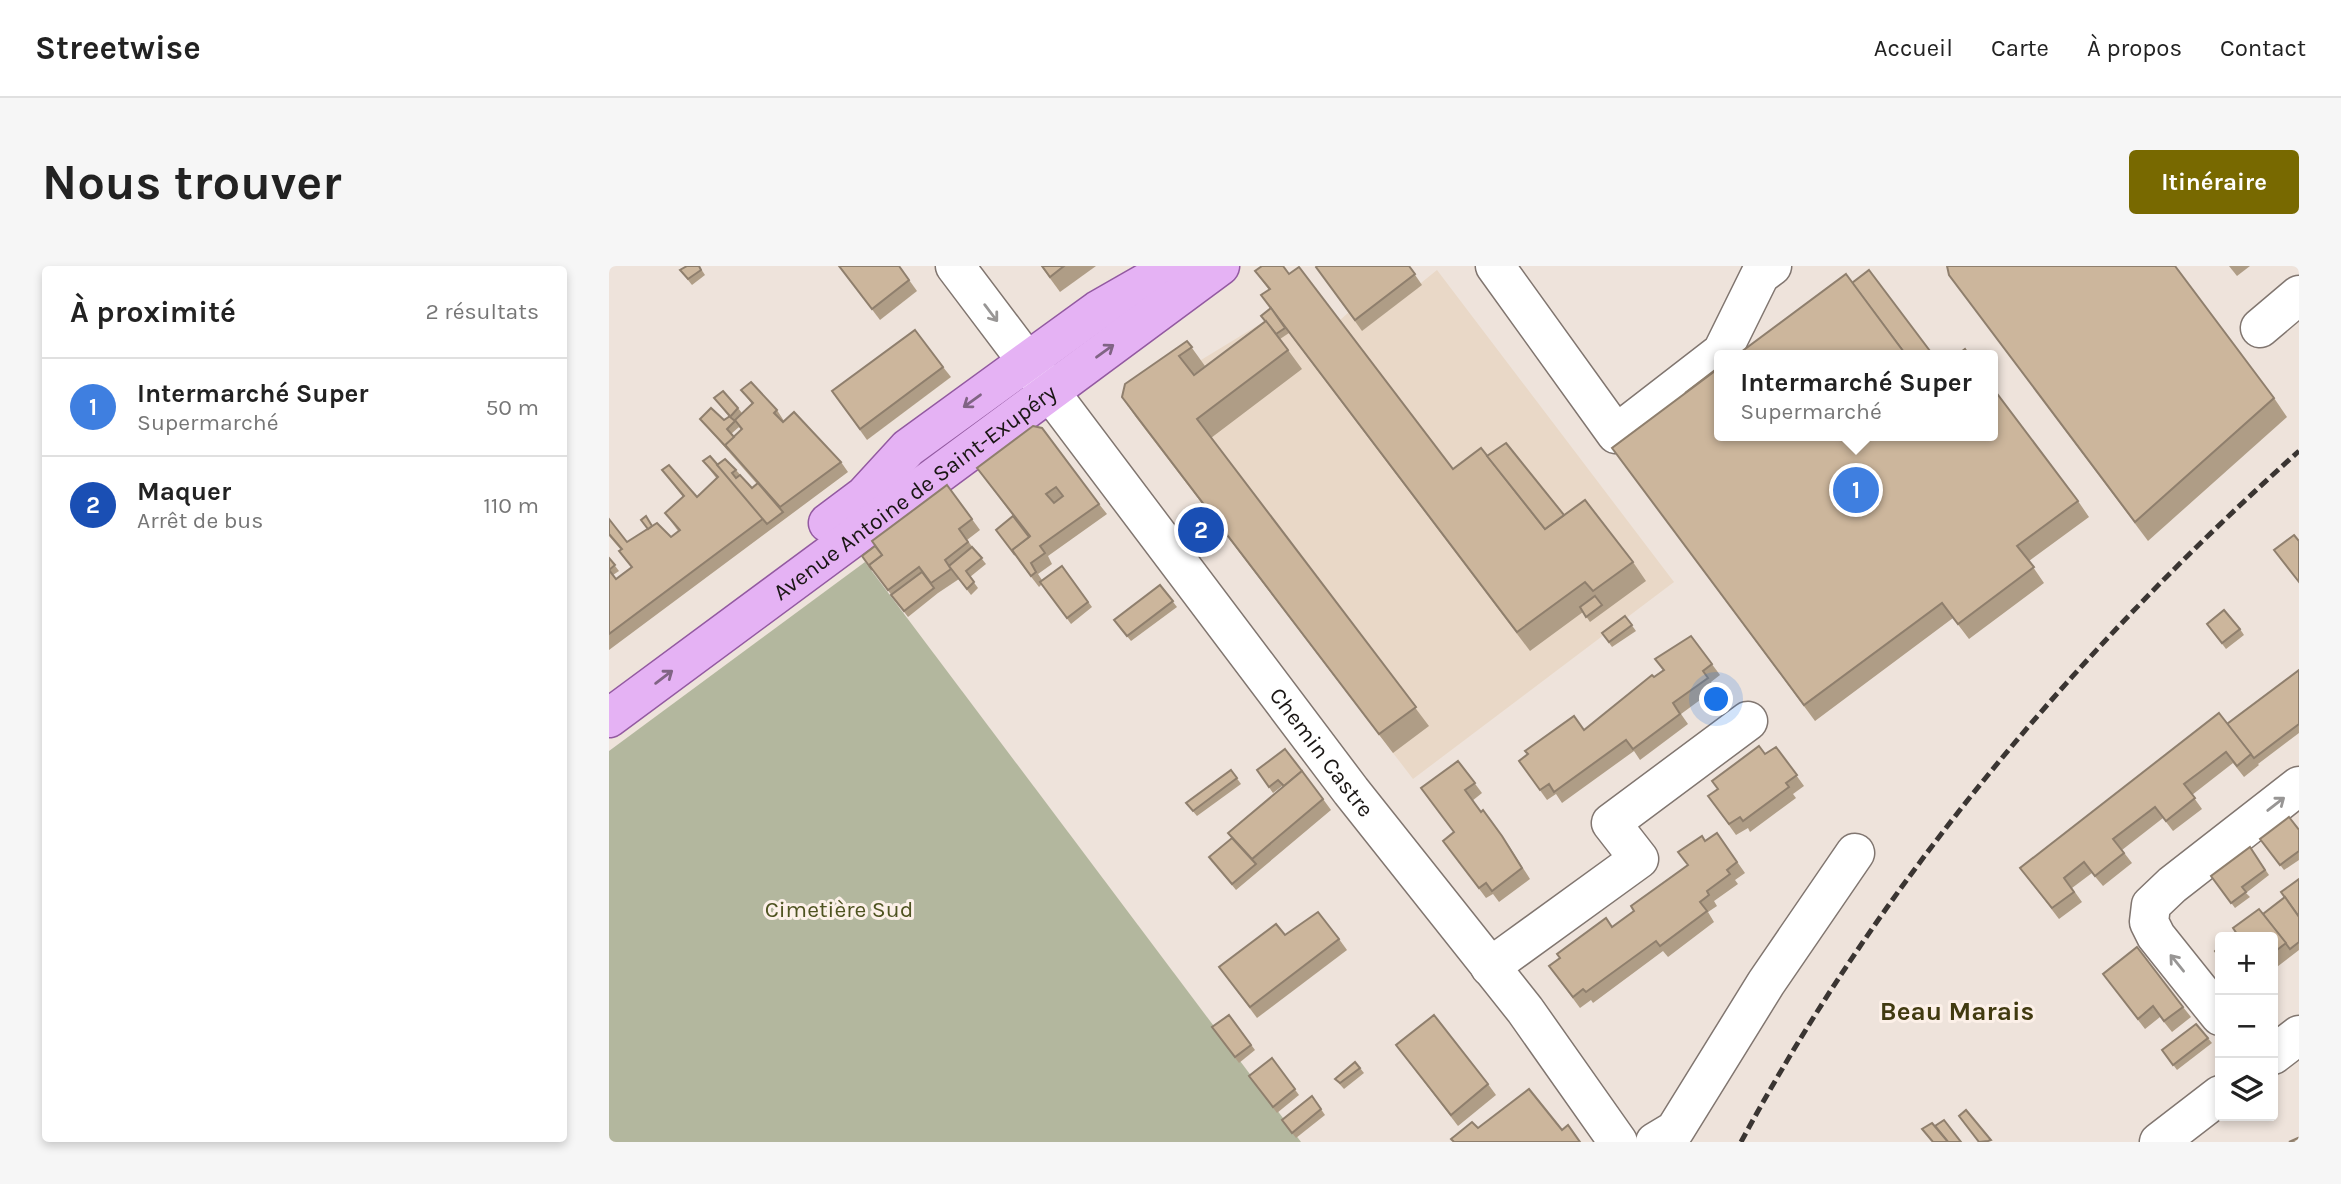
<!DOCTYPE html>
<html lang="fr">
<head>
<meta charset="utf-8">
<style>
  body { margin:0; font-family:Karla,sans-serif; background:#f6f6f6; color:#222 }
  .controls { position:absolute; right:21px; bottom:21px; display:grid; overflow:hidden; border-radius:7px; box-shadow:0 4px 10px #0003 }
  .controls button { width:63px; height:63px; display:grid; place-items:center; padding:0; border:0; border-bottom:2px solid #e0e0e0; background:#fff; color:#222; font:35px sans-serif }
  .you { position:absolute; left:1108px; top:434px; width:24px; height:24px; margin:-18px; border:5px solid #fff; border-radius:50%; background:#1a73e8; box-shadow:0 0 0 10px #1a73e833 }
  .badge { display:grid; place-items:center; width:46px; height:46px; border-radius:50%; background:#786900; color:#fff; font-size:23px; font-weight:700 }
  .pin { position:absolute; translate:-50% -50%; border:4px solid #fff; box-shadow:0 2px 7px #0006 }
  .popup { position:absolute; left:1105px; top:84px; width:284px; height:91px; box-sizing:border-box; display:grid; place-content:center; border-radius:7px; background:#fff; filter:drop-shadow(0 2px 5px #0005); font-size:23px; white-space:nowrap; color:#767676 }
  .popup b { font-size:26px; color:#222 }
  .popup::after { content:''; position:absolute; left:50%; top:100%; margin-left:-14px; border:14px solid transparent; border-top-color:#fff }
  .list { margin:0; padding:0; list-style:none }
  h2 { display:flex; justify-content:space-between; align-items:center; height:91px; margin:0; padding:0 28px; font-size:30px }
  h2 small { font-size:23px; font-weight:400; color:#767676 }
  .list li { display:grid; grid-template-columns:46px 1fr auto; gap:21px; align-items:center; box-sizing:border-box; height:98px; padding:0 28px; border-top:2px solid #e0e0e0 }
  .list b { display:block; font-size:26px; white-space:nowrap }
  .list p { margin:0; font-size:23px; white-space:nowrap; color:#767676 }
  .list em { font-size:23px; font-style:normal; color:#767676 }
  .icon { flex:none; width:38px; height:38px; fill:none; stroke:currentColor; stroke-width:2; stroke-linecap:round; stroke-linejoin:round }
  .map { position:relative; flex:none; width:1690px; height:876px; overflow:hidden; border-radius:7px }
  header { display:flex; align-items:center; gap:42px; box-sizing:border-box; height:98px; padding:0 35px; background:#fff; border-bottom:2px solid #e0e0e0 }
  header strong { font-size:33px }
  nav { display:flex; gap:38px; margin-inline-start:auto; font-size:24px }
  .intro { display:flex; align-items:center; justify-content:space-between; box-sizing:border-box; height:168px; padding:0 42px }
  h1 { margin:0; font-size:49px }
  .button { padding:18px 32px; border-radius:7px; background:#786900; color:#fff; font-size:24px; font-weight:700 }
  main { display:flex; gap:42px; padding:0 42px }
  aside { flex:1; background:#fff; border-radius:7px; box-shadow:0 4px 10px #0003 }
  .map>svg:first-child { display:block }
  .education { fill:#e9d8c7 }
  .green { fill:#b3b79e }
  .lines { fill:none; stroke-linecap:round; stroke-linejoin:round }
  .minor-casing { stroke:#817670; stroke-width:41 }
  .major-casing { stroke:#935aa1; stroke-width:41 }
  .minor { stroke:#fff; stroke-width:38 }
  .major { stroke:#e5b2f4; stroke-width:38 }
  .rail { stroke:#3a3532; stroke-width:5; stroke-dasharray:10 5; stroke-linecap:butt }
  .wall { fill:#af9d86; fill-rule:evenodd }
  .building { fill:#ccb69c; stroke:#8f7f6d; stroke-width:2; fill-rule:evenodd }
  .oneway { stroke:#989695 }
  .oneway2 { stroke:#806484 }
  .labels { text-anchor:middle; stroke-width:6; stroke-linejoin:round; paint-order:stroke }
  .street-label { font-size:23px; fill:#1a1614; stroke:#fcf0e8 }
  .park-label { font-size:23px; fill:#4e5320; stroke:#fcf0e8 }
  .quarter-label { font-size:26px; font-weight:bold; fill:#413a10; stroke:#fcf0e8 }
</style>
</head>
<body>
<header>
<strong>Streetwise</strong>
<nav><a>Accueil</a><a>Carte</a><a>À propos</a><a>Contact</a></nav>
</header>
<div class="intro"><h1>Nous trouver</h1><a class="button">Itinéraire</a></div>
<main>
<aside>
<h2>À proximité<small>2 résultats</small></h2>
<ul class="list">
<li><span class="badge" style="background:#3f7fe0">1</span><div><b>Intermarché Super</b><p>Supermarché</p></div><em>50 m</em></li>
<li><span class="badge" style="background:#1a4fb4">2</span><div><b>Maquer</b><p>Arrêt de bus</p></div><em>110 m</em></li>
</ul>
</aside>
<div class="map">
<svg width="1690" height="876" viewBox="0 0 1690 876">
  <rect width="100%" height="100%" fill="#eee3db"/>
  <polygon class="education" points="828,4 1065,316 804,513 526,150 529,137 592,94 656,55 730,55 740,46 754,64"/>
  <polygon class="green" points="256,296 692,876 0,876 0,485"/>
  <g class="lines">
    <g class="minor-casing">
      <g id="minor">
        <path id="s1" d="M346 0 742 525 916 744 1009 876"/>
        <polyline points="886,0 1007,168 1113,86 1151,9 1163,0"/>
        <polyline points="1651,62 1690,29"/>
        <polyline points="881,701 1030,593 1002,557 1139,455"/>
        <polyline points="1611,750 1547,670 1540,656 1542,639 1563,619 1690,520"/>
        <polyline points="1664,789 1690,769"/>
        <polyline points="1046,876 1066,864 1157,717 1246,587"/>
        <polyline points="1550,876 1611,829"/>
      </g>
    </g>
    <g class="major-casing">
      <g id="major">
        <polyline points="219,257 255,230 299,182 489,44 566,0"/>
        <path id="s2" d="M0 452 611 0"/>
      </g>
    </g>
    <use href="#minor" class="minor"/>
    <use href="#major" class="major"/>
    <path class="rail" d="M1132 876C1273 614 1469 383 1690 185"/>
  </g>
  <g class="wall">
    <polygon points="90,0 96,9 83,19 71,4"/>
    <polygon points="230,0 290,0 308,25 271,54"/>
    <polygon points="432,0 487,0 451,26"/>
    <polygon points="800,0 813,19 753,65 707,1"/>
    <polygon points="1620,0 1641,0 1628,10"/>
    <polygon points="646,5 680,8 844,203 878,190 955,249 1024,296 1037,315 981,356 974,346 921,385 674,59 680,67 671,73 693,103 602,172 820,460 784,487 526,150 513,131 578,75 596,100 585,108 585,109 656,55 662,42 652,29 660,24"/>
    <polygon points="1340,9 1665,132 1678,151 1539,275"/>
    <polygon points="334,101 342,111 258,174 223,125"/>
    <path d="M132 124 168 144 175 155 232 196 239 206 0 384V292L10 305 4 309 7 313 22 301 12 284 0 270V253L18 276 43 260 62 271 69 265 56 247 74 231 53 204 88 231 108 213 94 195 127 204 143 222 148 218 91 153 115 154 120 151 105 132 129 142 133 147 143 138ZM126 155 132 164 125 171 122 168 130 161Z"/>
    <polygon points="1076,128 1469,235 1480,251 1420,295 1435,317 1360,373 1344,352 1206,455 1003,182"/>
    <polygon points="424,160 490,238 498,248 439,290 443,298 429,308 433,314 453,300 483,341 462,358 433,318 430,321 410,295 404,250 368,202"/>
    <polygon points="338,219 371,264 358,274 377,298 361,311 369,322 362,329 346,308 350,313 329,327 299,351 253,290 266,280"/>
    <polygon points="551,319 568,341 522,375 509,359"/>
    <polygon points="1016,350 1027,365 1003,381 993,367"/>
    <polygon points="1598,358 1631,363 1635,369 1617,383"/>
    <polygon points="1082,370 1111,409 1102,416 1106,423 1072,448 1079,458 1031,494 1025,485 953,537 947,528 938,534 910,495 975,464 1054,404 1046,393"/>
    <polygon points="1690,404 1690,467 1649,498 1650,499 1635,511 1624,497 1583,529 1593,543 1564,565 1554,552 1513,584 1523,597 1494,620 1483,607 1463,622 1473,636 1450,653 1411,602 1618,458"/>
    <polygon points="1167,481 1195,520 1184,528 1187,532 1141,566 1139,562 1127,569 1099,530"/>
    <polygon points="849,495 873,527 863,535 900,580 921,613 890,636 884,628 877,632 834,575 845,567"/>
    <polygon points="622,504 632,518 588,550 577,537"/>
    <polygon points="648,504 714,533 722,544 627,624 600,591 623,572 619,567 674,521 673,520 664,527"/>
    <polygon points="1690,564 1690,594 1675,604 1651,573"/>
    <polygon points="1108,567 1136,607 1126,614 1129,618 1105,635 1108,640 1099,646 1105,656 1059,691 1054,685 984,737 982,734 971,742 948,711 1003,661 1025,645 1079,599 1096,575"/>
    <polygon points="1641,581 1660,609 1637,627 1641,631 1626,642 1602,610"/>
    <polygon points="1690,613 1690,684 1664,704 1664,671 1654,648 1676,631"/>
    <polygon points="676,669 730,673 738,684 648,752 610,701"/>
    <polygon points="1494,708 1574,741 1582,751 1563,766 1551,751 1536,763"/>
    <polygon points="620,749 646,784 630,797 603,761"/>
    <polygon points="1587,758 1603,777 1568,804 1553,784"/>
    <polygon points="787,779 879,818 887,829 849,860"/>
    <polygon points="663,792 690,829 668,847 640,810"/>
    <polygon points="751,802 755,807 735,823 726,813"/>
    <polygon points="703,830 716,849 687,872 673,854"/>
  </g>
  <g class="building">
    <polygon points="78,0 90,0 92,4 79,13 71,4"/>
    <polygon points="230,0 290,0 300,14 263,43"/>
    <polygon points="433,0 455,0 441,11"/>
    <polygon points="653,0 674,0 680,8 690,1 844,203 872,182 936,263 976,234 1024,296 984,325 976,316 908,366 652,29 661,23 646,5"/>
    <polygon points="708,0 800,0 806,8 746,54 707,1"/>
    <polygon points="1338,0 1566,0 1665,132 1526,256 1340,9"/>
    <polygon points="1260,4 1324,89 1297,89 1243,17"/>
    <polygon points="1237,8 1297,89 1128,89"/>
    <polygon points="662,42 676,62 667,68 652,50"/>
    <polygon points="657,55 679,84 588,153 807,441 770,468 513,131 516,118 578,75 583,81 570,90 585,109"/>
    <polygon points="306,64 334,101 251,163 223,125"/>
    <polygon points="1356,83 1360,89 1348,89"/>
    <polygon points="1110,101 1110,102 1076,127"/>
    <polygon points="1110,102 1110,170 1383,170 1383,121 1469,235 1408,280 1425,301 1349,358 1333,337 1195,439 1003,182"/>
    <polygon points="142,116 168,144 165,147 174,156 185,146 232,196 171,241 116,179 133,163 126,154 144,137 132,124"/>
    <polygon points="114,125 129,142 121,151 126,155 118,163 125,171 116,179 120,184 91,153 102,142 115,154 121,150 105,132"/>
    <path d="M424 160 433 162 490 238 431 280 436 287 422 297 427 306 422 310 403 284 421 270 368 202ZM447 221 454 230 445 237 437 228Z"/>
    <polygon points="897,177 955,249 936,263 878,190"/>
    <polygon points="101,190 155,252 0,368 0,304 7,313 23,301 10,285 13,283 0,268 0,253 18,276 48,257 62,271 71,264 56,247 75,230 53,204 60,199 88,231 109,211 94,195"/>
    <polygon points="116,193 127,204 123,207 127,212 131,209 143,222 149,217 174,246 158,258 108,199"/>
    <polygon points="338,219 363,253 350,263 359,276 336,294 342,303 322,317 310,301 279,324 260,299 273,289 263,275"/>
    <polygon points="37,250 43,260 39,263 32,254"/>
    <polygon points="404,250 420,271 403,284 406,289 387,264"/>
    <polygon points="1685,269 1690,275 1690,316 1665,284"/>
    <polygon points="266,280 273,289 260,299 263,304 253,290"/>
    <polygon points="363,281 373,292 357,305 365,316 358,323 340,300"/>
    <polygon points="0,292 6,299 0,304"/>
    <polygon points="453,300 479,336 458,352 431,316"/>
    <polygon points="313,306 325,322 295,345 282,329"/>
    <polygon points="551,319 564,335 518,370 505,354"/>
    <polygon points="986,330 993,339 977,351 971,341"/>
    <polygon points="1615,344 1631,363 1613,377 1598,358"/>
    <polygon points="1016,350 1023,359 1000,376 993,367"/>
    <polygon points="1082,370 1103,398 1094,405 1099,412 1064,437 1071,448 1024,483 1017,474 945,526 940,518 931,524 910,495 919,488 916,485 965,450 975,464 1043,409 1045,411 1055,404 1046,393"/>
    <polygon points="1690,404 1690,458 1645,492 1618,458"/>
    <polygon points="1610,447 1642,488 1628,500 1617,486 1595,503 1575,518 1586,532 1557,555 1546,541 1504,573 1515,587 1501,598 1486,610 1475,596 1455,612 1465,626 1443,642 1411,602"/>
    <polygon points="1150,480 1156,488 1167,481 1188,509 1177,517 1180,521 1134,555 1131,551 1120,558 1099,530 1109,523 1103,515"/>
    <polygon points="676,483 693,505 675,520 669,514 660,521 648,504"/>
    <polygon points="849,495 866,517 856,524 872,546 874,544 893,570 913,602 883,625 877,617 870,622 834,575 845,566 812,522"/>
    <polygon points="622,504 628,512 584,545 577,537"/>
    <polygon points="693,505 714,533 643,593 619,567"/>
    <polygon points="1680,551 1690,564 1690,585 1671,599 1651,573"/>
    <polygon points="1108,567 1128,596 1118,604 1121,608 1098,625 1100,629 1091,636 1098,645 1051,680 1047,675 977,726 974,723 964,731 940,700 951,692 948,688 997,652 1003,661 1025,645 1022,640 1079,599 1069,586 1093,570 1096,575"/>
    <polygon points="623,572 647,598 623,618 600,591"/>
    <polygon points="1641,581 1656,604 1633,621 1637,626 1622,637 1602,610"/>
    <polygon points="1690,613 1690,651 1672,626"/>
    <polygon points="1676,631 1690,651 1690,676 1681,683 1654,648"/>
    <polygon points="1650,643 1677,677 1664,687 1664,671 1630,671 1624,662"/>
    <polygon points="709,646 730,673 641,741 610,701 667,658 676,669"/>
    <polygon points="1611,680 1611,692 1606,685"/>
    <polygon points="1528,681 1574,741 1555,755 1544,740 1529,753 1494,708"/>
    <polygon points="620,749 642,779 626,791 603,761"/>
    <polygon points="825,749 879,818 842,849 787,779"/>
    <polygon points="1587,758 1599,772 1564,799 1553,784"/>
    <polygon points="663,792 686,823 664,841 640,810"/>
    <polygon points="746,796 751,802 731,817 726,813"/>
    <polygon points="920,823 953,864 959,859 971,876 845,876 842,873 863,856 869,862"/>
    <polygon points="703,830 712,843 683,867 673,854"/>
    <polygon points="1357,844 1382,874 1379,875 1370,876 1350,850"/>
    <polygon points="1335,854 1352,876 1339,876 1326,860"/>
    <polygon points="1323,857 1339,876 1324,876 1313,863"/>
    <polygon points="1689,872 1690,876 1680,876"/>
  </g>
  <defs><path id="oneway-shaft" d="M-6 0H5M1.5-3L5.5 0L1.5 3" fill="none" stroke-width="1.6" stroke-linecap="round" stroke-linejoin="round" transform="scale(1.75)"/></defs>
  <g class="oneway">
    <use href="#oneway-shaft" transform="translate(382 47) rotate(53)"/>
    <use href="#oneway-shaft" transform="translate(1667 538) rotate(-38)"/>
    <use href="#oneway-shaft" transform="translate(1568 697) rotate(-129)"/>
  </g>
  <g class="oneway2">
    <use href="#oneway-shaft" transform="translate(496 85) rotate(-36)"/>
    <use href="#oneway-shaft" transform="translate(363 135) rotate(144)"/>
    <use href="#oneway-shaft" transform="translate(55 411) rotate(-37)"/>
  </g>
  <g class="labels">
    <g class="street-label">
      <text dy="8" stroke="none"><textPath href="#s2" startOffset="380">Avenue Antoine de Saint-Exupéry</textPath></text>
      <text dy="8" stroke="none"><textPath href="#s1" startOffset="609">Chemin Castre</textPath></text>
    </g>
    <g class="park-label">
      <text x="230" y="651">Cimetière Sud</text>
    </g>
    <g class="quarter-label">
      <text x="1348" y="754">Beau Marais</text>
    </g>
  </g>
</svg>
<div class="controls">
<button>+</button>
<button>−</button>
<button><svg class="icon" aria-label="layers" viewBox="0 0 24 24"><path d="M12 4l9 5-9 5-9-5zM3 14l9 5 9-5"/></svg></button>
</div>
<div class="you"></div>
<div class="pin badge" style="left:1247px;top:224px;background:#3f7fe0">1</div>
<div class="popup"><b>Intermarché Super</b>Supermarché</div>
<div class="pin badge" style="left:592px;top:264px;background:#1a4fb4">2</div>
</div>
</main>
</body>
</html>
